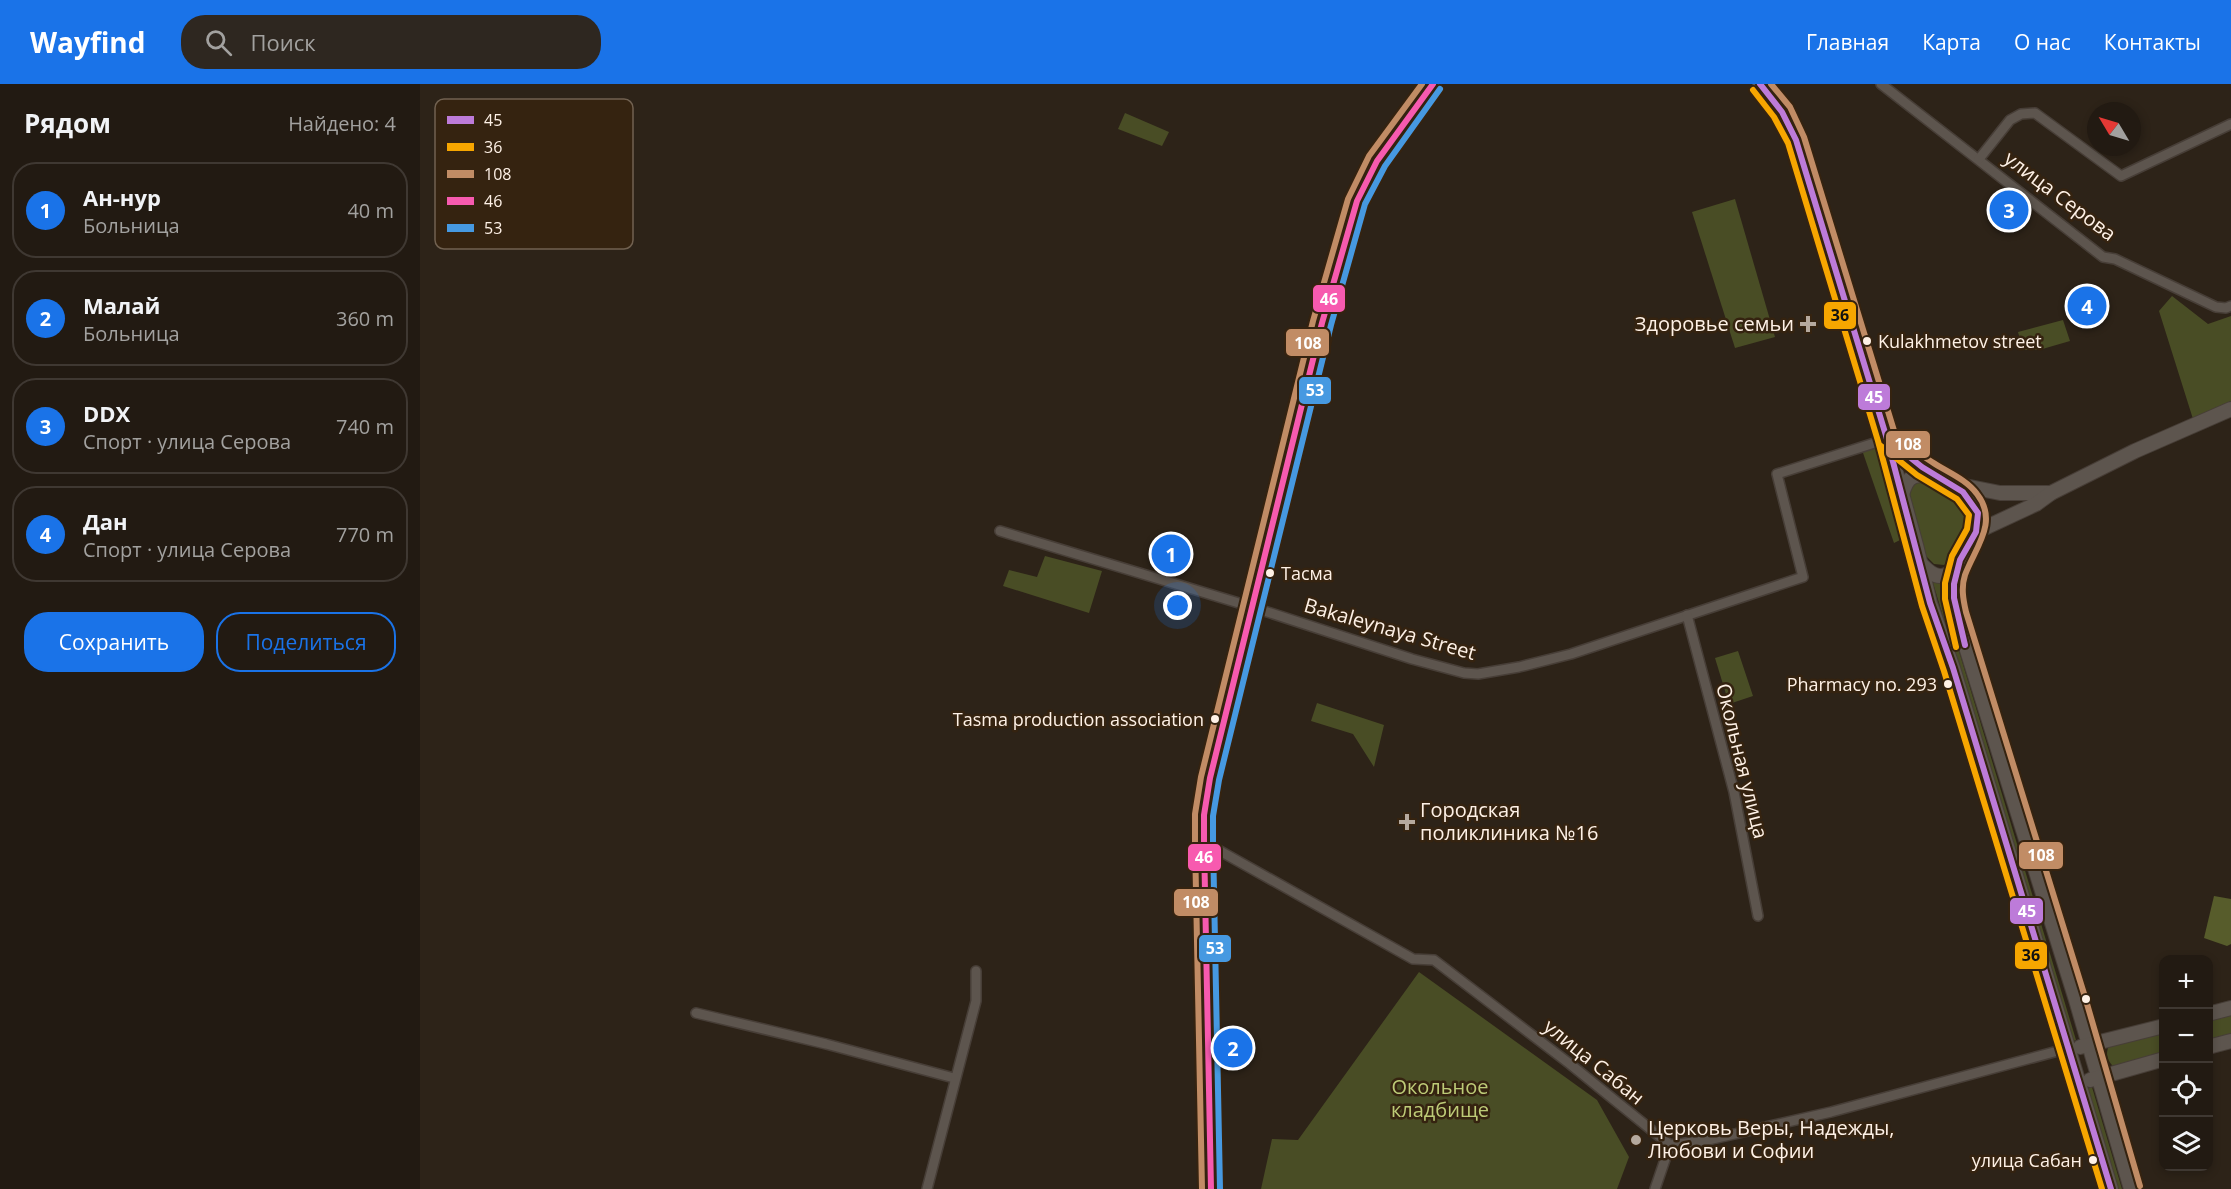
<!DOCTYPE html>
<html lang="ru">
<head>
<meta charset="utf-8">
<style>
  body { margin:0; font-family:"Open Sans",sans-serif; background:#2e2720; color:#f1f3f6 }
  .controls { position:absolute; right:18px; bottom:18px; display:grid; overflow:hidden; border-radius:12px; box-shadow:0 3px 9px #0003 }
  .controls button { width:54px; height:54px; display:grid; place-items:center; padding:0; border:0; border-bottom:2px solid #3f3832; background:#221a12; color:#f1f3f6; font:30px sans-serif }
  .compass { position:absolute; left:1667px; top:18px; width:54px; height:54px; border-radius:50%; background:#221a12; box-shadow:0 3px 9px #0003; rotate:308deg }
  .you { position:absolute; left:758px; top:522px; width:21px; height:21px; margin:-15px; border:4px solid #fff; border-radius:50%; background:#1a73e8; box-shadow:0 0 0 9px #1a73e833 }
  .badge { display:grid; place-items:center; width:39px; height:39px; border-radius:50%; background:#1a73e8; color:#fff; font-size:20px; font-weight:700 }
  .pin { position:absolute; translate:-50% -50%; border:3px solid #fff; box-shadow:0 2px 6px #0006 }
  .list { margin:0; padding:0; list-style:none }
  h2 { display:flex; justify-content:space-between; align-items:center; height:78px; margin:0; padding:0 24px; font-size:26px }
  h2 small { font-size:20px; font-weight:400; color:#a2a19f }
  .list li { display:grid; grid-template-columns:39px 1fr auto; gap:18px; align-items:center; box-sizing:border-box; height:96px; margin:0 12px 12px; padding:0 12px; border:2px solid #3f3832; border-radius:24px }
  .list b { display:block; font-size:22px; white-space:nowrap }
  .list p { margin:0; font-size:20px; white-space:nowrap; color:#a2a19f }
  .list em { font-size:20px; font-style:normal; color:#a2a19f }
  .actions { display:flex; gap:12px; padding:18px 24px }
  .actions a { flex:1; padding:14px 0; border:2px solid #1a73e8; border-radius:24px; text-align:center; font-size:21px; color:#1a73e8 }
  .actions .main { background:#1a73e8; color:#fff }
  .icon { flex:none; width:33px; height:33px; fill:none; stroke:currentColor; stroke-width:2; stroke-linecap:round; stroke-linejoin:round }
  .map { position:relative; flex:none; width:1811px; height:1105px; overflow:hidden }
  header { display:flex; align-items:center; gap:36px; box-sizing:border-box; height:84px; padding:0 30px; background:#1a73e8; color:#fff }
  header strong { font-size:28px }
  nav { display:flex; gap:33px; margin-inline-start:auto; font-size:21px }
  .search { width:420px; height:54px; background:#2e2720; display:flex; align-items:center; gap:15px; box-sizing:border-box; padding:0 21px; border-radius:24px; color:#a2a19f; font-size:22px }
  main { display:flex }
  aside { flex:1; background:#221a12 }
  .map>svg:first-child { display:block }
  .green { fill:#494d25 }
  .forest { fill:#575c2b }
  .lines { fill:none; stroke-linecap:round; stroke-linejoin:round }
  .street-casing { stroke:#473e37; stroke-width:12 }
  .secondary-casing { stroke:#473e37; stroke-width:16 }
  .primary-casing { stroke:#473e37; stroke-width:18 }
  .street { stroke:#5d554e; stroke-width:9 }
  .secondary { stroke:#5d554e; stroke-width:14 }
  .primary { stroke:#625d51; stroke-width:15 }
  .bus-1-casing { stroke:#352310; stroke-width:10 }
  .bus-2-casing { stroke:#352310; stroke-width:10 }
  .bus-3-casing { stroke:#352310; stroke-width:10 }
  .bus-4-casing { stroke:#352310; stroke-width:10 }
  .bus-5-casing { stroke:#352310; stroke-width:10 }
  .bus-1 { stroke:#bd7bd9; stroke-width:6 }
  .bus-2 { stroke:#f7a600; stroke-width:6 }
  .bus-3 { stroke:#c18c65; stroke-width:6 }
  .bus-4 { stroke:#f75aaf; stroke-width:6 }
  .bus-5 { stroke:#4699e1; stroke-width:6 }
  .poi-dot { fill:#b5a99e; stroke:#352310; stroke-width:2 }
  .bus-dot { fill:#fef1e6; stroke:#352310; stroke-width:2 }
  .labels { text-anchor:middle; stroke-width:5; stroke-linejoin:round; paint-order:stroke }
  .bus-label { font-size:18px; fill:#fef1e6; stroke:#352310; text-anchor:end }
  .street-label { font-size:20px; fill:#fef1e6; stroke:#352310 }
  .poi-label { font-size:20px; fill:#fef1e6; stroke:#352310; text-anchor:start }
  .park-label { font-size:20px; fill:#bdcb77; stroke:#352310 }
  .key { fill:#352310; stroke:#716150; stroke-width:1.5 }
  .key-label { font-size:16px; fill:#fef1e6 }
  .line-badge { stroke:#352310; stroke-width:2 }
  .badge-label { font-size:16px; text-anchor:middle; font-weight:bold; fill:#fff }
  .pale-badge-label { font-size:16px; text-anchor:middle; font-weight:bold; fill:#111 }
</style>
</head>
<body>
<header>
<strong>Wayfind</strong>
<div class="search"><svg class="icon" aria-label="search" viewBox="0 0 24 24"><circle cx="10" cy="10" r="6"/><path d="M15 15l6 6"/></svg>Поиск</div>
<nav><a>Главная</a><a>Карта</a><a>О нас</a><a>Контакты</a></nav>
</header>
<main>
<aside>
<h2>Рядом<small>Найдено: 4</small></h2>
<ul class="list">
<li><span class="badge">1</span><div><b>Ан-нур</b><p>Больница</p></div><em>40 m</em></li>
<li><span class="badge">2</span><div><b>Малай</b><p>Больница</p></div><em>360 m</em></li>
<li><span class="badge">3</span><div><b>DDX</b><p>Спорт · улица Серова</p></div><em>740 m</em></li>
<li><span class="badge">4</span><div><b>Дан</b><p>Спорт · улица Серова</p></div><em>770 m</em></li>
</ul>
<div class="actions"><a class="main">Сохранить</a><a>Поделиться</a></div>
</aside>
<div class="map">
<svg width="1811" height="1105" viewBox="0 0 1811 1105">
  <rect width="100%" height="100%" fill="#2d2318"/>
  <g class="green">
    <polygon points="705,29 749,48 742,62 698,45"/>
    <polygon points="1315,115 1355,253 1315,264 1272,128"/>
    <polygon points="1752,212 1788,240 1811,232 1811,317 1773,335 1739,227"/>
    <polygon points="1643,236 1650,257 1619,266 1603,266 1598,248"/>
    <polygon points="1459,363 1488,449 1488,452 1474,459 1442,366"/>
    <path d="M1493 396C1527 399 1531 407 1554 430L1551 450 1533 474 1524 481 1514 480 1506 472 1487 409Z"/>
    <polygon points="625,472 682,487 669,529 583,502 589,486 617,493"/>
    <polygon points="1513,499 1523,499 1526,524 1656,956 1651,958"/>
    <polygon points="1318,567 1333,612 1309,620 1295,574"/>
    <polygon points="897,619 964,641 954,683 933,650 891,637"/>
    <polygon points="999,888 1177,1016 1209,1073 1197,1105 841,1105 852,1055 878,1056"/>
    <polygon points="1811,928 1811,952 1789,958 1788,934"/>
    <path d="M1743 947V970L1695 984C1687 977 1685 971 1689 961Z"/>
    <polygon points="1672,1003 1702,1105 1697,1105 1667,1005"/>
  </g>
  <polygon class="forest" points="1794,812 1811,815 1811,860 1807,862 1784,854"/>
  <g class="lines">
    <g class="street-casing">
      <g id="street">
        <polyline points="1461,0 1683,173 1695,175 1796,223 1806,224 1811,222"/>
        <polyline points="1559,75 1590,36 1601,30 1615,29 1701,92 1811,40"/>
        <polyline points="580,447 832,523 992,575 1044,589 1058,590 1099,583 1151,570 1383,493 1357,390 1467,355"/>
        <polyline points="1267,531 1314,708 1338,832"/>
        <polyline points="784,758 993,875 1014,876 1150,980 1250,1061 1288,1056 1411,1028 1649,964"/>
        <polyline points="276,929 406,960 534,994"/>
        <polyline points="507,1105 556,917 556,887"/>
        <polyline points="1235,1105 1250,1061"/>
      </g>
    </g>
    <g class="secondary-casing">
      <g id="secondary">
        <polyline points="1340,0 1362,28 1376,56 1467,355 1496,461 1510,519 1533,584 1691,1105"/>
        <path d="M1467 355C1479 365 1490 375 1503 383 1522 396 1546 405 1556 426 1564 442 1538 493 1520 492 1512 492 1506 485 1501 480"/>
        <polyline points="1535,400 1580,409 1631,409"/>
        <path d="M1482 411C1487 390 1496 389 1516 393"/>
        <polyline points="1556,448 1616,420 1631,409 1715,367 1811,325"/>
        <polyline points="1540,476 1534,500 1534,514 1541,547 1656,916 1711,1105"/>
        <polyline points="1788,930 1811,924"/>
        <polyline points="1660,963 1744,942"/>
        <polyline points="1788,963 1811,957"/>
        <polyline points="1670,996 1744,975"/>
      </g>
    </g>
    <g class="primary-casing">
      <polyline id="primary" points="791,1105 784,758 784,731 790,694 902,239 937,117 957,77 1013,0"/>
    </g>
    <use href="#street" class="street"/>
    <use href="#secondary" class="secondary"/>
    <use href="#primary" class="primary"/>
    <g class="bus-1-casing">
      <g id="bus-1">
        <polyline points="1340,0 1362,28 1376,56 1467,355 1510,519 1533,584 1691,1105"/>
        <polyline points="1467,355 1502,383 1543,408 1558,429 1556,448 1540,476 1534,500 1534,514 1545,561"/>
      </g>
    </g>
    <g class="bus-2-casing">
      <g id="bus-2">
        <polyline points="1333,6 1354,33 1368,59 1458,357 1502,522 1524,587 1682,1105"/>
        <polyline points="1461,362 1497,391 1537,415 1549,431 1547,445 1532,472 1525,499 1525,515 1536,563"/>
      </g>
    </g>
    <g class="bus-3-casing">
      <g id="bus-3">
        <path d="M1351 0 1370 23 1384 53 1475 350C1487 360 1499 370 1512 378 1527 388 1546 395 1557 410 1579 438 1555 464 1545 491 1541 503 1543 515 1546 528L1665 913 1720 1102"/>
        <polyline points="782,1105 775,758 775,730 781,693 893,237 928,115 949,72 1002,0"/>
      </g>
    </g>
    <g class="bus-4-casing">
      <polyline id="bus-4" points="791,1105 784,758 784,731 790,694 902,239 937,117 957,77 1013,0"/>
    </g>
    <g class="bus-5-casing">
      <polyline id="bus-5" points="800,1105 793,758 793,732 799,696 911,241 945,120 965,82 1020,5"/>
    </g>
    <use href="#bus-1" class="bus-1"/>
    <use href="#bus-2" class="bus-2"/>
    <use href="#bus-3" class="bus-3"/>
    <use href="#bus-4" class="bus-4"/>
    <use href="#bus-5" class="bus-5"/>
  </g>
  <g class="poi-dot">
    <path d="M1385 231h6v6h6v6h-6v6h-6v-6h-6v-6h6z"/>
    <path d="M984 729h6v6h6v6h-6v6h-6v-6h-6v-6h6z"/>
    <circle cx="1216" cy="1056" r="6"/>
  </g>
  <g class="bus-dot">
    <circle cx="1447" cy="257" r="5"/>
    <circle cx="850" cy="489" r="5"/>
    <circle cx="1528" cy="600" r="5"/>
    <circle cx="795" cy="635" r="5"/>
    <circle cx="1666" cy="915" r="5"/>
    <circle cx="1673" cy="1076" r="5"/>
  </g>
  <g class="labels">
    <g class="bus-label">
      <text x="1458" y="264" text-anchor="start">Kulakhmetov street</text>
      <text x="861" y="496" text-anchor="start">Тасма</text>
      <text x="1517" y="607">Pharmacy no. 293</text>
      <text x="784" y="642">Tasma production association</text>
      <text x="1662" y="1083">улица Сабан</text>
    </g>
    <g class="street-label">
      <text transform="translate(1640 112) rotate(37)" y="7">улица Серова</text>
      <text transform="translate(970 545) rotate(16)" y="7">Bakaleynaya Street</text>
      <text transform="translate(1322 677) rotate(76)" y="7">Окольная улица</text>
      <text transform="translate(1174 978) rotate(39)" y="7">улица Сабан</text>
    </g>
    <g class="poi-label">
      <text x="1374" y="247" text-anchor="end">Здоровье семьи</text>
      <text x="1000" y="733">Городская<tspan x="1000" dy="23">поликлиника №16</tspan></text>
      <text x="1228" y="1051">Церковь Веры, Надежды,<tspan x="1228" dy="23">Любови и Софии</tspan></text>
    </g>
    <g class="park-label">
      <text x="1020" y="1010">Окольное<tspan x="1020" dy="23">кладбище</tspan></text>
    </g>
  </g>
  <rect x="15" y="15" width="198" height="150" rx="9" class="key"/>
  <rect x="27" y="32" width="27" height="8" fill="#bd7bd9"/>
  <rect x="27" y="59" width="27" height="8" fill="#f7a600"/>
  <rect x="27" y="86" width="27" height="8" fill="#c18c65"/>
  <rect x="27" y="113" width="27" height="8" fill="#f75aaf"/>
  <rect x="27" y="140" width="27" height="8" fill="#4699e1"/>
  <g class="key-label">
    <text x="64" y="42">45</text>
    <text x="64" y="69">36</text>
    <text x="64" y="96">108</text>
    <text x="64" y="123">46</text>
    <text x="64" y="150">53</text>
  </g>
  <g class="line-badge">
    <rect x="892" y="200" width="34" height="29" rx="6" fill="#f75aaf"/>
    <rect x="1403" y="217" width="34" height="29" rx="6" fill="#f7a600"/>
    <rect x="865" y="244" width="45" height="29" rx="6" fill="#c18c65"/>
    <rect x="878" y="292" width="34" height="29" rx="6" fill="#4699e1"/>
    <rect x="1437" y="299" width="34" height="28" rx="6" fill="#bd7bd9"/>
    <rect x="1465" y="346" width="46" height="29" rx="6" fill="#c18c65"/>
    <rect x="1598" y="757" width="46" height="29" rx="6" fill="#c18c65"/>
    <rect x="767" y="759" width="35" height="29" rx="6" fill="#f75aaf"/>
    <rect x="753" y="804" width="46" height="29" rx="6" fill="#c18c65"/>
    <rect x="1589" y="813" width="35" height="28" rx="6" fill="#bd7bd9"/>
    <rect x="778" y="850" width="34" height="29" rx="6" fill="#4699e1"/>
    <rect x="1594" y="857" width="34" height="29" rx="6" fill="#f7a600"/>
  </g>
  <g class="badge-label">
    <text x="909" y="221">46</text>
    <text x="888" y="265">108</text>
    <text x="895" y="312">53</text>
    <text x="1454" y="319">45</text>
    <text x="1488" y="366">108</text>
    <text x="1621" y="777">108</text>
    <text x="784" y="779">46</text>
    <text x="776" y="824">108</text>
    <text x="1607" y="833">45</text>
    <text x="795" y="870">53</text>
  </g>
  <g class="pale-badge-label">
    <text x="1420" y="237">36</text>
    <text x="1611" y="877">36</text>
  </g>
</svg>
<div class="controls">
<button>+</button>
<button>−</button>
<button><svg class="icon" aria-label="locate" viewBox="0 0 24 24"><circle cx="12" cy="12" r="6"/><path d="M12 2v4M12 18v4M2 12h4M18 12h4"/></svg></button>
<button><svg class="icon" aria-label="layers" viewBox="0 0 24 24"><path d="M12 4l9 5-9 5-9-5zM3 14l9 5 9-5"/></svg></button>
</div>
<svg class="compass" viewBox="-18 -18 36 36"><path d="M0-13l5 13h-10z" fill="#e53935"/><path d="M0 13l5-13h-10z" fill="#a2a19f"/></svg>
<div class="you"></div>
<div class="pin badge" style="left:751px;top:470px">1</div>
<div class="pin badge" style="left:813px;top:964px">2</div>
<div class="pin badge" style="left:1589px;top:126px">3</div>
<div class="pin badge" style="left:1667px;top:222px">4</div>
</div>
</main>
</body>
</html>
